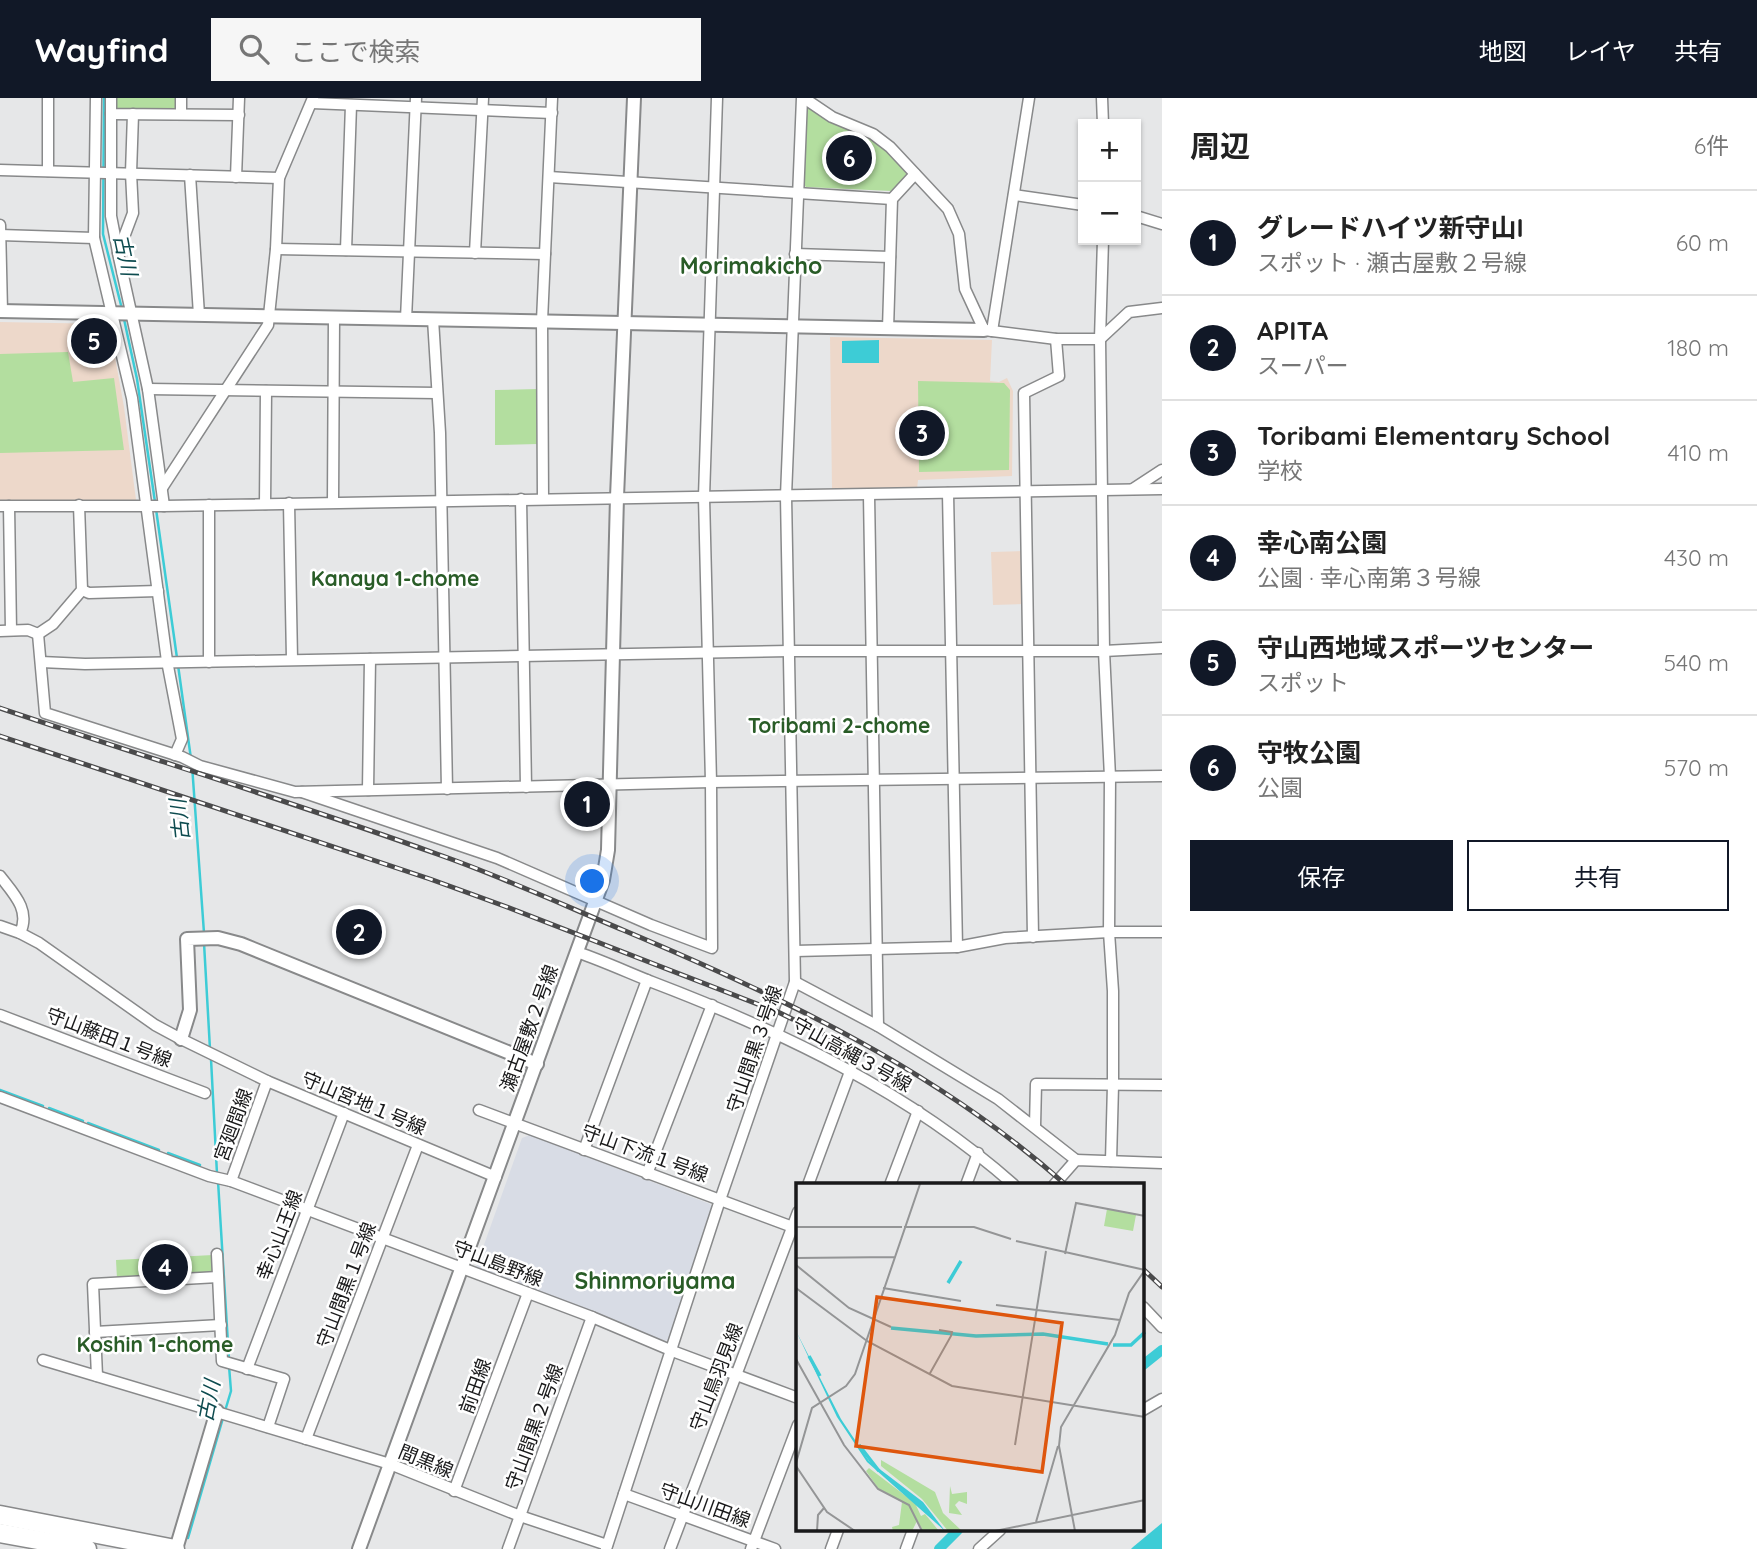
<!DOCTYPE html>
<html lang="ja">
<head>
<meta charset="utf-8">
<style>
  body { margin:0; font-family:Quicksand,"Noto Sans JP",sans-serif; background:#f6f6f6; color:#222 }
  .controls { position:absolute; right:21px; top:21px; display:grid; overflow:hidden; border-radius:0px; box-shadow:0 2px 5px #0004 }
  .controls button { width:63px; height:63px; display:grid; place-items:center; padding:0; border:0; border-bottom:2px solid #e0e0e0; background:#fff; color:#222; font:35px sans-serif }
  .you { position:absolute; left:593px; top:784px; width:24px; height:24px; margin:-18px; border:5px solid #fff; border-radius:50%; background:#1a73e8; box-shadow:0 0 0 10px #1a73e833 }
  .badge { display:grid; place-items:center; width:46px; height:46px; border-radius:50%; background:#111827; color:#fff; font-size:23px; font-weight:700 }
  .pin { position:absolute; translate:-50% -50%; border:4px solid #fff; box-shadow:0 2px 7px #0006 }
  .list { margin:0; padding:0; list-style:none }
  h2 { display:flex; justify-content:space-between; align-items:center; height:91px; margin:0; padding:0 28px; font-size:30px }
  h2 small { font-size:23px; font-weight:400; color:#767676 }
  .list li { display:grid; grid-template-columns:46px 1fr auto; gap:21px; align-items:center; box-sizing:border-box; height:105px; padding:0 28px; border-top:2px solid #e0e0e0 }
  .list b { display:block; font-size:26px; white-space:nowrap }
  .list p { margin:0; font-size:23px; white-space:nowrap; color:#767676 }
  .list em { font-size:23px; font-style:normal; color:#767676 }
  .actions { display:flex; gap:14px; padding:21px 28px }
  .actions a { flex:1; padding:16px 0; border:2px solid #111827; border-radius:0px; text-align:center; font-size:24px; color:#111827 }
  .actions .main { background:#111827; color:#fff }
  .icon { flex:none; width:38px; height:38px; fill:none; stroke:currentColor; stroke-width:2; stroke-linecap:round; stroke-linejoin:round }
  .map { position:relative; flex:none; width:1162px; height:1451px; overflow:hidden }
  header { display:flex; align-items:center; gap:42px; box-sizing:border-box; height:98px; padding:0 35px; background:#111827; color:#fff }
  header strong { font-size:33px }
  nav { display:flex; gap:38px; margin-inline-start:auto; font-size:24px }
  .search { width:490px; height:63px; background:#f6f6f6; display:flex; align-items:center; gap:18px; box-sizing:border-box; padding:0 24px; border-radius:0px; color:#767676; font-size:26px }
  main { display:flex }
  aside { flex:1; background:#fff }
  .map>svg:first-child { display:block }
  .built { fill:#d8dce5 }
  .education { fill:#edd8ca }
  .green { fill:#b3de9f }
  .water { fill:#3dccd6 }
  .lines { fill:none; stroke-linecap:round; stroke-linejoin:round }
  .stream { stroke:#3dccd6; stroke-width:2.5 }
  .canal { stroke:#3dccd6; stroke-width:10 }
  .street-casing { stroke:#88898a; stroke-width:13 }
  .secondary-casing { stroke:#88898a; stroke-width:16 }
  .highway-casing { stroke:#88898a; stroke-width:21 }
  .street { stroke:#fff; stroke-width:10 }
  .secondary { stroke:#fff; stroke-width:12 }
  .highway { stroke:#fff; stroke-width:18 }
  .rail-casing { stroke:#4a4a4b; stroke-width:5 }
  .rail { stroke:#fff; stroke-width:2.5; stroke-dasharray:8; stroke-linecap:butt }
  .labels { text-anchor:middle; stroke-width:5; stroke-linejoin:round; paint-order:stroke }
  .street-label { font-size:19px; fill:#19191a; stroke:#fff }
  .water-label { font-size:21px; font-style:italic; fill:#0d4b4f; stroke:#fff }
  .neighbourhood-label { font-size:21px; font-weight:bold; fill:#295c27; stroke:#fff }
  .quarter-label { font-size:23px; font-weight:bold; fill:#295c27; stroke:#fff }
  .inset-river { fill:none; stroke:#3dccd6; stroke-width:3.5 }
  .inset-road { fill:none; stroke:#949596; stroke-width:2 }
  .view { fill:#de560d; fill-opacity:0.15; stroke:#de560d; stroke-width:3.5 }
  .inset-edge { fill:none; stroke:#19191a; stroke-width:3.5 }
</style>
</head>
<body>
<header>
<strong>Wayfind</strong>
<div class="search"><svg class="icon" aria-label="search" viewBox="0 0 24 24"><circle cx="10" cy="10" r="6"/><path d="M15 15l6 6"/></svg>ここで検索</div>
<nav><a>地図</a><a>レイヤ</a><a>共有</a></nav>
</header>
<main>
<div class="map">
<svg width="1162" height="1451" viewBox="0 0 1162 1451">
  <rect width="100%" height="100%" fill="#e6e7e8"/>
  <polygon class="built" points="530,1037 710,1106 713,1110 668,1242 665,1243 475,1172 522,1040"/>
  <g class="education">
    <polygon points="0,224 109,226 124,309 136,402 0,404"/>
    <polygon points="830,239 992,242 990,283 999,284 1007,280 1013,293 1012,378 918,382 917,391 832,392"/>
    <polygon points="1024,453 1025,506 993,507 991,454"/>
  </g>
  <g class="green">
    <polygon points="113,0 178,0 178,13 113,12"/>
    <polygon points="809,7 847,30 882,47 909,73 909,77 891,93 806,89 802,84 804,11"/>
    <polygon points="68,254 73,284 114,280 124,352 0,355 0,256"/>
    <polygon points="918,283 1004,285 1010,292 1009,372 919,374"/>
    <polygon points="538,291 538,346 495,347 495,292"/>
    <polygon points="213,1157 214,1176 117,1181 116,1162"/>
  </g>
  <g class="water">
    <polygon points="879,242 879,265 842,265 842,243"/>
    <polygon points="1162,1425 1162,1451 1131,1451 1133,1449"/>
  </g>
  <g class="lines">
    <g class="stream">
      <polyline points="104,0 103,136 122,211"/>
      <polyline points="124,221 137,281 155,404"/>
      <polyline points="156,411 177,560"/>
      <polyline points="178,567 191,661"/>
      <polyline points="192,667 204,835"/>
      <polyline points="204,845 210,951"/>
      <polyline points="211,961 217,1076"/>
      <polyline points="0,992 43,1008"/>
      <polyline points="49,1010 83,1023"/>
      <polyline points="88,1025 159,1052"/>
      <polyline points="168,1055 200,1067"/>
      <polyline points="218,1083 229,1262"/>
      <polyline points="225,1313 231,1293 229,1268"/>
      <polyline points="188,1440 223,1320"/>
    </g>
    <g class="canal">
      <polyline points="1143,1267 1162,1252"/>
      <polyline points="939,1451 958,1432"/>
    </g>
    <g class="street-casing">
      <g id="street">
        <polyline points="96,0 94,140 132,300 167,563 182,641 175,657"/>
        <polyline points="111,0 111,16 239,17"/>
        <polyline points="804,0 832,19 873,36 890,49 948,111 959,136 965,191 984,232 1056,241 1100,241 1129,214 1162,210"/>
        <polyline points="1102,0 1103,26"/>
        <polyline points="312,5 552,15"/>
        <polyline points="181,15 181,0"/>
        <polyline points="111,16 111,118 118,154"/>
        <polyline points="133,16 131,75 133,115 118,155 148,291 164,408"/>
        <polyline points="0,72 279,80"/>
        <polyline points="48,73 48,0"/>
        <polyline points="190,77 199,217"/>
        <polyline points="236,79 239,0"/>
        <polyline points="549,79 892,101"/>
        <polyline points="1014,97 1083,107"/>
        <polyline points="1136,118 1162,126"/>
        <polyline points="0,127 2,213"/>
        <polyline points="0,137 94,140"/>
        <polyline points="1103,142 1100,241 1104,553 1110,679 1109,834 1113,893 1113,987 1111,1063"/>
        <polyline points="276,151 545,156"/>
        <polyline points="346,152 351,7"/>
        <polyline points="475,155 483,0"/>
        <polyline points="795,156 890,159"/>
        <polyline points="406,221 416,0"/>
        <polyline points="433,221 440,335 447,691"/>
        <polyline points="888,231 892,101 915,76"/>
        <polyline points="992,233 1029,0"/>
        <polyline points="148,291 437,295"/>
        <polyline points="162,390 268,227 276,151 279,80 313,0"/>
        <polyline points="1133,391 1162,372"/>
        <polyline points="948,395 957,849"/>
        <polyline points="869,397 878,928"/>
        <polyline points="521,401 526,689"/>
        <polyline points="543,401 542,223 552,0"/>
        <polyline points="333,404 334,219"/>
        <polyline points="289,405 292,561"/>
        <polyline points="265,406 266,293"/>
        <polyline points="0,408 164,408 1162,391"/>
        <polyline points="9,408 11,532"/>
        <polyline points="82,492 89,495 158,493"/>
        <polyline points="0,533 28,532 38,536 53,526 82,492 79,407"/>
        <polyline points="38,536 45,615 182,659 200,668 295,694 711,684 1162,678"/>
        <polyline points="41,564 85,566 789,553 1104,553 1162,550"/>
        <polyline points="209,564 209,407"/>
        <polyline points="368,692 370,561"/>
        <polyline points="302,694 497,760 651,827 712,850 711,684 704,399 717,0"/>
        <path d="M0 778C13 795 31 812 20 835"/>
        <polyline points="0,828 20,835 39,845 155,927 181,941 267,983 496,1079"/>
        <polyline points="1033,839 1024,295 1059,278 1056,241"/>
        <polyline points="795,853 957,849 1005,840 1109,834 1162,834"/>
        <path d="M577 854C603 863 627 874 652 884 783 934 908 993 1014 1087"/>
        <polyline points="795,884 878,928 998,1001 1076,1062"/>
        <polyline points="0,917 205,995"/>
        <polyline points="0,999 209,1078 231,1083 592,1219 675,1254 798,1300"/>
        <polyline points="479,1012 798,1131"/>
        <polyline points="1035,1028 1036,986 1162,987"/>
        <polyline points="584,1052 647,882"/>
        <polyline points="647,1076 712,907"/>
        <polyline points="231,1083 267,983"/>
        <polyline points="808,1087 851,971"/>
        <polyline points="890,1087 918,1013"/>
        <polyline points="966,1087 978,1055"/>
        <polyline points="1054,1087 1076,1062 1162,1065"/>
        <polyline points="217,1156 222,1263 284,1281 268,1329"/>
        <polyline points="1143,1209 1162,1229"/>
        <polyline points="95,1234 221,1227"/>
        <polyline points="43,1262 390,1366 520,1418 607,1447"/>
        <polyline points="247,1271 344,1015"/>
        <polyline points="97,1278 93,1186 218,1179"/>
        <polyline points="1143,1312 1162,1301"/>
        <polyline points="306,1341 418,1047"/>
        <polyline points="454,1393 528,1195"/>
        <polyline points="624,1396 775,1451"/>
        <polyline points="508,1451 592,1219"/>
        <polyline points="606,1451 720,1102 795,884 786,398 802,0"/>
        <polyline points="670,1451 798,1114"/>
        <polyline points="751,1451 798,1327"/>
        <polyline points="831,1451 838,1432"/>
        <polyline points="906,1451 913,1432"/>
        <polyline points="979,1451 1000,1432"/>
      </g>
    </g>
    <g class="secondary-casing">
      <g id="secondary">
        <polyline points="0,213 984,232"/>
        <polyline points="181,941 190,912 187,841 218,840 241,846 537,966"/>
        <polyline points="176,1451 217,1313"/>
        <polyline points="359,1451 603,782 608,752 617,399 634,0"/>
      </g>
    </g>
    <g class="highway-casing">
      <g id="highway">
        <polyline points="0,1417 175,1451"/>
        <polyline points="0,1435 87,1451"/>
      </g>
    </g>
    <use href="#street" class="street"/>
    <use href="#secondary" class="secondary"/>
    <use href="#highway" class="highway"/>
    <g class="rail-casing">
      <g id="rail">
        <path d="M0 610C145 659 293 704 437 756 500 778 561 806 623 832 780 898 937 972 1066 1087"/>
        <polyline points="0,638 430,781 507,809 778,914 866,957"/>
        <polyline points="1143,1171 1162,1189"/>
      </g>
    </g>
    <use href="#rail" class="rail"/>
  </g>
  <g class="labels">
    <g class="street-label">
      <text transform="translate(529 930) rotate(-70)" y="7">瀬古屋敷２号線</text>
      <text transform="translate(109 939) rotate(21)" y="7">守山藤田１号線</text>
      <text transform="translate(754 951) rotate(-71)" y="7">守山間黒３号線</text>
      <text transform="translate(852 956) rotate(29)" y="7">守山高縄３号線</text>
      <text transform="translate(364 1005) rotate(23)" y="7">守山宮地１号線</text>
      <text transform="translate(233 1027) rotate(-70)" y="7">宮廻間線</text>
      <text transform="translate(645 1055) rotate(20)" y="7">守山下流１号線</text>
      <text transform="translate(279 1137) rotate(-69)" y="7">幸心山王線</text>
      <text transform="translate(498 1165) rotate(21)" y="7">守山島野線</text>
      <text transform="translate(346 1187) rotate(-69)" y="7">守山間黒１号線</text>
      <text transform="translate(716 1279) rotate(-69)" y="7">守山鳥羽見線</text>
      <text transform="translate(475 1288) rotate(-70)" y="7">前田線</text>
      <text transform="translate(534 1329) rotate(-70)" y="7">守山間黒２号線</text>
      <text transform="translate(426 1363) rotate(22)" y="7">間黒線</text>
      <text transform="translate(705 1407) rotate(20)" y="7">守山川田線</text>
    </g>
    <g class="water-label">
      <text transform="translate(125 157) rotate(78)" y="7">古川</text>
      <text transform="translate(180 722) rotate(-96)" y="7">古川</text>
      <text transform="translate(209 1303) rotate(-79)" y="7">古川</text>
    </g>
    <g class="neighbourhood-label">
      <text x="395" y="488">Kanaya 1-chome</text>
      <text x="839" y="635">Toribami 2-chome</text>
      <text x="155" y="1254">Koshin 1-chome</text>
    </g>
    <g class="quarter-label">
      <text x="751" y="176">Morimakicho</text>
      <text x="655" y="1191">Shinmoriyama</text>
    </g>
  </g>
  <g transform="translate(796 1085)">
    <rect width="348" height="348" fill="#e6e7e8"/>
    <path d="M311 26 340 32 337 48 308 43ZM85 277 139 309 147 330 166 348H152L126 316 85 283ZM73 285 119 320 125 333 129 331 143 348H127L114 324 121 338 116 348H97L96 344 103 342 106 319 82 305 70 288ZM154 303 156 311 171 309V321L163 318 159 322 166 332 153 330Z" fill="#b3de9f"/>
    <path d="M0 148 45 236 73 278 127 319 149 348 71 279 41 234Z" fill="#3dccd6"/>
    <path class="inset-river" d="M152 100 165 78M95 145 180 153 247 151 312 161M317 162H335L349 149M13 173 24 193M63 262 83 288"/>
    <path class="inset-road" d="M0 44H106M108 44H178L215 56M220 58 349 87M269 71 280 20 349 33M0 75 99 74M0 82 53 125 95 144M0 105 71 158 156 203 349 234M87 105 165 118M200 122 324 137M0 176 48 262 82 306 113 322 126 348M133 192 155 153 156 149 143 147M219 262 250 68M0 280 16 225 50 203 59 191 124 1M0 283 31 329 59 348M240 339 262 263M21 348 22 332 28 325M199 348 349 317M279 348 263 263 265 244 319 152 333 110 349 87"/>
    <path class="view" d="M81 114 266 140 246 289 60 263Z"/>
    <rect width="348" height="348" class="inset-edge"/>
  </g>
</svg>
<div class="controls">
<button>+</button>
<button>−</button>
</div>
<div class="you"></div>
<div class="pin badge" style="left:587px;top:706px">1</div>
<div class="pin badge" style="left:359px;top:834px">2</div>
<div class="pin badge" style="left:922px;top:335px">3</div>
<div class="pin badge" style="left:165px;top:1169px">4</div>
<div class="pin badge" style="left:94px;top:243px">5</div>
<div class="pin badge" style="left:849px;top:60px">6</div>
</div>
<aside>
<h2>周辺<small>6件</small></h2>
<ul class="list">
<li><span class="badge">1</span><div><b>グレードハイツ新守山I</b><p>スポット · 瀬古屋敷２号線</p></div><em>60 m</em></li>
<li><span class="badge">2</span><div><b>APITA</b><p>スーパー</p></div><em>180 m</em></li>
<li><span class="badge">3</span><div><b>Toribami Elementary School</b><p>学校</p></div><em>410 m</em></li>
<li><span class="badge">4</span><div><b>幸心南公園</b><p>公園 · 幸心南第３号線</p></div><em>430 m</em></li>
<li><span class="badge">5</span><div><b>守山西地域スポーツセンター</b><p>スポット</p></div><em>540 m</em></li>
<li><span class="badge">6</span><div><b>守牧公園</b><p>公園</p></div><em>570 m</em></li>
</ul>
<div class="actions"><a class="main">保存</a><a>共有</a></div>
</aside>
</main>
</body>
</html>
